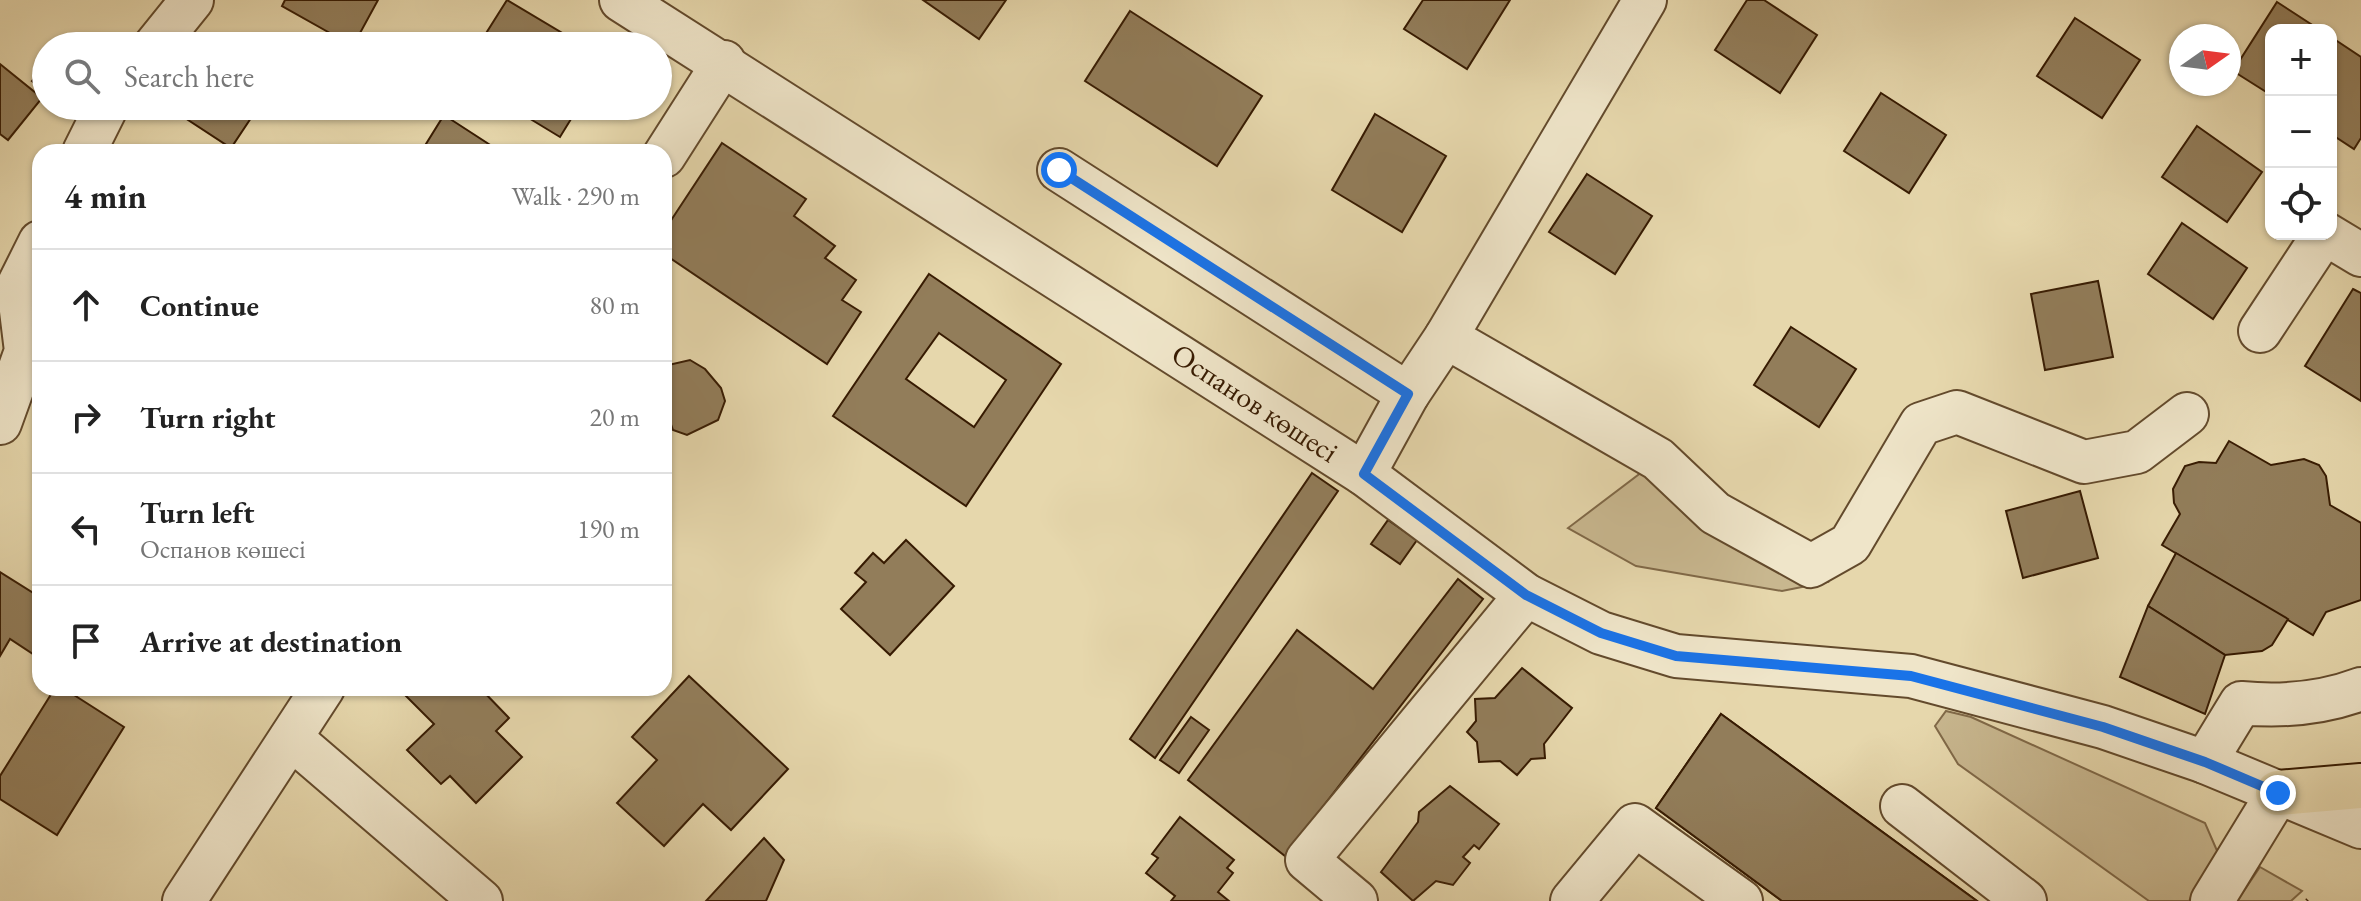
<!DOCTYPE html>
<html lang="en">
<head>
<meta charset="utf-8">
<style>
  body { margin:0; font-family:"EB Garamond",serif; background:#f2f2f2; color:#222 }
  .controls { position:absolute; right:24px; top:24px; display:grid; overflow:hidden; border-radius:16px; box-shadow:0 2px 6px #0004 }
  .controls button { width:72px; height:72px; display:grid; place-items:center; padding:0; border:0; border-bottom:2px solid #e0e0e0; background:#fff; color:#222; font:40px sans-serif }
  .compass { position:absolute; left:2169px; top:24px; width:72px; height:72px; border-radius:50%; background:#fff; box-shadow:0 2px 6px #0004; rotate:76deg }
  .stop { position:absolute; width:24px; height:24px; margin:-18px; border:6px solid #1a73e8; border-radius:50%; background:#fff }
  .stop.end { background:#1a73e8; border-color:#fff; box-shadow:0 2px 8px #0008 }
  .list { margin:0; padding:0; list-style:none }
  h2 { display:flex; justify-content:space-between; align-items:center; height:104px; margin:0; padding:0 32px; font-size:34px }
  h2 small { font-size:26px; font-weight:400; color:#767676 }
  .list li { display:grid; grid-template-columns:52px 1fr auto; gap:24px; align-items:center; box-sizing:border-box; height:112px; padding:0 32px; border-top:2px solid #e0e0e0 }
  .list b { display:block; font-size:30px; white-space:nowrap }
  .list p { margin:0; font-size:26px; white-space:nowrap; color:#767676 }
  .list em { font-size:26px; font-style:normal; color:#767676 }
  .icon { flex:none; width:44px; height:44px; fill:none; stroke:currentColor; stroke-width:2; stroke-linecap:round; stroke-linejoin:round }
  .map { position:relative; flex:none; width:2361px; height:901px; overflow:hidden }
  .search { position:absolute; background:#fff; box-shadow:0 2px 6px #0004; left:32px; top:32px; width:640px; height:88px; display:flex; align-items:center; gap:20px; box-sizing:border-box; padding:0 28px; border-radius:44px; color:#767676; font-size:30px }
  .panel { position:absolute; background:#fff; box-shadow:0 2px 6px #0004; left:32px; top:144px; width:640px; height:552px; border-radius:24px }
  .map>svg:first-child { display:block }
  .green { fill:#c8b78f; stroke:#806948; stroke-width:2 }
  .building { fill:#927d5a; stroke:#371b02; stroke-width:2; fill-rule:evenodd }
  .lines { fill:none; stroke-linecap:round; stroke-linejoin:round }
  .minor-casing { stroke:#634a2c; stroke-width:46 }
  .major-casing { stroke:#371b02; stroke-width:48 }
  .path { stroke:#371b02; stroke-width:5; stroke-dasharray:2 4; stroke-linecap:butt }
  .minor { stroke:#efe5c9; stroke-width:42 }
  .major { stroke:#e6d7ac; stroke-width:44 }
  .route { stroke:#1a73e8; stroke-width:10 }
  .labels { text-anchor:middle; stroke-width:8; stroke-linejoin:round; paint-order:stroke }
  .street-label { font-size:30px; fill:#371b02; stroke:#efe5c9 }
</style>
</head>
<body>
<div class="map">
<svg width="2361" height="901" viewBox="0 0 2361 901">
  <rect width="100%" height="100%" fill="#e6d7ac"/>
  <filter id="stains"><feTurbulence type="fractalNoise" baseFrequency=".0025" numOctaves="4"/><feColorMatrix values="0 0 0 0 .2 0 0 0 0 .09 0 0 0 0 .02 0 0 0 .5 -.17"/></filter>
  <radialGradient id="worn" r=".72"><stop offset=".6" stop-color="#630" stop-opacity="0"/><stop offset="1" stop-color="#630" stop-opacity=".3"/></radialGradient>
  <g class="green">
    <polygon points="1642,472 1827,582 1782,591 1636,566 1568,528"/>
    <polygon points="1946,711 1971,717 2205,823 2218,853 2189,901 2149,901 1958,764 1935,726"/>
    <polygon points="2260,867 2302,891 2291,901 2237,901"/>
  </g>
  <g class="building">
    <polygon points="285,0 378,0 353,46 282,6"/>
    <polygon points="507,0 584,46 478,46"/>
    <polygon points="923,0 1006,0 979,39"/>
    <polygon points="1423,0 1510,0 1467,69 1404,29"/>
    <polygon points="1747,0 1764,0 1817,35 1780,93 1715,50"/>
    <polygon points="2277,2 2320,30 2271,30 2271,95 2233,71"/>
    <polygon points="1130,11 1262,96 1217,166 1085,81"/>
    <polygon points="2075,18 2140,60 2102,118 2037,76"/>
    <polygon points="2331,37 2361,57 2361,138 2354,149 2331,134"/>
    <polygon points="0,64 42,98 8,140 0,134"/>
    <polygon points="46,64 46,92 32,81"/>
    <polygon points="1881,93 1946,135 1909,193 1844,151"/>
    <polygon points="189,106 259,106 231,148 182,116"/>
    <polygon points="509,106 579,106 560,137"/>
    <polygon points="1375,114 1446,156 1402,232 1332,190"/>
    <polygon points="444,115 501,152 421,152"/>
    <polygon points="2197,126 2262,172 2227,222 2162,177"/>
    <polygon points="722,143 806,199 794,216 835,246 825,258 856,280 842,300 861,312 827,364 664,254 664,231"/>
    <polygon points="1587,174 1652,216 1615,274 1549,232"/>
    <polygon points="2182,223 2247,268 2213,319 2148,274"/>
    <path d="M929 274 1061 364 966 506 833 416ZM939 333 1006 380 974 427 906 379Z"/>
    <polygon points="2098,281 2113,357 2045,370 2031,294"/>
    <polygon points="2353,289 2361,293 2361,401 2305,366"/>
    <polygon points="1791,327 1856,369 1819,427 1754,385"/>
    <polygon points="690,360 705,369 721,388 725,401 718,420 687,435 673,430 668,416 664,416 664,366"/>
    <polygon points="2229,441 2271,465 2304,459 2319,465 2326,476 2330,505 2361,523 2361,600 2326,612 2313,635 2162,545 2180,514 2174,503 2173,489 2185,466 2199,462 2216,463"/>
    <polygon points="1312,473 1338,491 1155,758 1130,739"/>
    <polygon points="2080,491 2098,558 2023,578 2006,511"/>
    <polygon points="1388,520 1417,540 1400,564 1371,544"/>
    <polygon points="906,540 954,586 890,655 841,609 866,582 855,573 873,553 884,563"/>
    <polygon points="2176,553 2288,619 2272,645 2262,651 2225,655 2148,606"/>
    <polygon points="0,572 38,596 40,601 40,642 33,654 10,639 0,656"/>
    <polygon points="1458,579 1483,599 1285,856 1188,780 1297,630 1373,689"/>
    <polygon points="2148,606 2225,655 2205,714 2120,677"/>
    <polygon points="1522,668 1572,708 1544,744 1545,758 1531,759 1517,775 1500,761 1479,762 1477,742 1467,732 1476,721 1475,699 1495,698"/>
    <polygon points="689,676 788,769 731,830 703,804 664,846 617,803 657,760 632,737"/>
    <polygon points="55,688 63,688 124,727 57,835 0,799 0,776"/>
    <polygon points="408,688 463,688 466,692 480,688 509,718 496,731 522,757 476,803 450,776 441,784 407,750 434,724 403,693"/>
    <polygon points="1721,714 1977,901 1782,901 1656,808"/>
    <polygon points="1721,714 1977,901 1782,901 1656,808"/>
    <polygon points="1191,717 1209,730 1179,773 1160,760"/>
    <polygon points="1450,786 1499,824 1479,849 1474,845 1463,857 1470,863 1453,885 1436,881 1413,901 1381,872 1418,822 1419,812"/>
    <polygon points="1180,817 1234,860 1227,868 1233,873 1218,892 1229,901 1171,901 1175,896 1146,873 1158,858 1152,854"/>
    <polygon points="764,838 784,860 766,901 706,901"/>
  </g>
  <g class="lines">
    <g class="minor-casing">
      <g id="minor">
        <polyline points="621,0 1364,474 1526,595 1601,633 1676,656 1911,676 2103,727 2205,762 2361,827"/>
        <polyline points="155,46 192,0"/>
        <polyline points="84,152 107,106"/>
        <polyline points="664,156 724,62"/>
        <polyline points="1059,170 1408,394"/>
        <polyline points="2326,234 2361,255"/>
        <polyline points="2260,331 2324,234"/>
        <polyline points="1446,337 1658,459 1715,513 1811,566 1850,544 1921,424 1957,412 2084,462 2137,452 2187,414"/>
        <polyline points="0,423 26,351 18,286 40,242"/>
        <polyline points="1364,474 1408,394 1446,337 1645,0"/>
        <polyline points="291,738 481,901"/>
        <path d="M2205 762 2241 703C2283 707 2321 704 2361 689"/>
        <polyline points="1902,806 2025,901"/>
        <polyline points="184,901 323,688"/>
        <polyline points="1356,901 1307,860 1526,595"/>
        <polyline points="1572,901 1635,825 1741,901"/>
        <polyline points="2212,901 2278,793"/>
      </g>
    </g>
    <g class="major-casing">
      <polyline id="major" points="2278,793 2361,786"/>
    </g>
    <polyline class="path" points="2307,901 2308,900"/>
    <use href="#minor" class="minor"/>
    <use href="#major" class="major"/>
  </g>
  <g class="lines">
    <polyline class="route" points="1059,170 1408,394 1364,474 1526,595 1601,633 1676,656 1911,676 2103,727 2205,762 2278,793"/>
  </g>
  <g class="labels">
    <g class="street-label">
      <text transform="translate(1255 403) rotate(33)" y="10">Оспанов көшесі</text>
    </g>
  </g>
  <rect width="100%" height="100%" filter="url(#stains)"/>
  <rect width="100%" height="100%" fill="url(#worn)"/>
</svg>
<div class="controls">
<button>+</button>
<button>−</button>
<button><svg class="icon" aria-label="locate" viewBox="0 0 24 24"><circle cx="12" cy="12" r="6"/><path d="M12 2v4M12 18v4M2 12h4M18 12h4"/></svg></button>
</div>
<svg class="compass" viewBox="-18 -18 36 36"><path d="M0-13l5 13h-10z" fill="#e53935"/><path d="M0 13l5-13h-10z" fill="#767676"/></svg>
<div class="stop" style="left:1059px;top:170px"></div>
<div class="stop end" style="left:2278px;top:793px"></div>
<div class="search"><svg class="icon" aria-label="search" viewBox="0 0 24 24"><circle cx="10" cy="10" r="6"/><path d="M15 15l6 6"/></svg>Search here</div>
<section class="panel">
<h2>4 min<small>Walk · 290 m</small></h2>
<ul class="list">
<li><svg class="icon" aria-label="ahead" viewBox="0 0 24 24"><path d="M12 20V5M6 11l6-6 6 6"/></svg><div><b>Continue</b></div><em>80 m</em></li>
<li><svg class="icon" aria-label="right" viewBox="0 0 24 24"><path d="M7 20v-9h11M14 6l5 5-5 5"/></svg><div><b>Turn right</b></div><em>20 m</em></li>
<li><svg class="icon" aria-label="left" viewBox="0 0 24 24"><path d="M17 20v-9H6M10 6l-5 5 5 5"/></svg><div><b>Turn left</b><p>Оспанов көшесі</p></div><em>190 m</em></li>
<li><svg class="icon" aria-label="arrive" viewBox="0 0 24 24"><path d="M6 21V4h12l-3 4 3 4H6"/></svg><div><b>Arrive at destination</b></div></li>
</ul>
</section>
</div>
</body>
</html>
